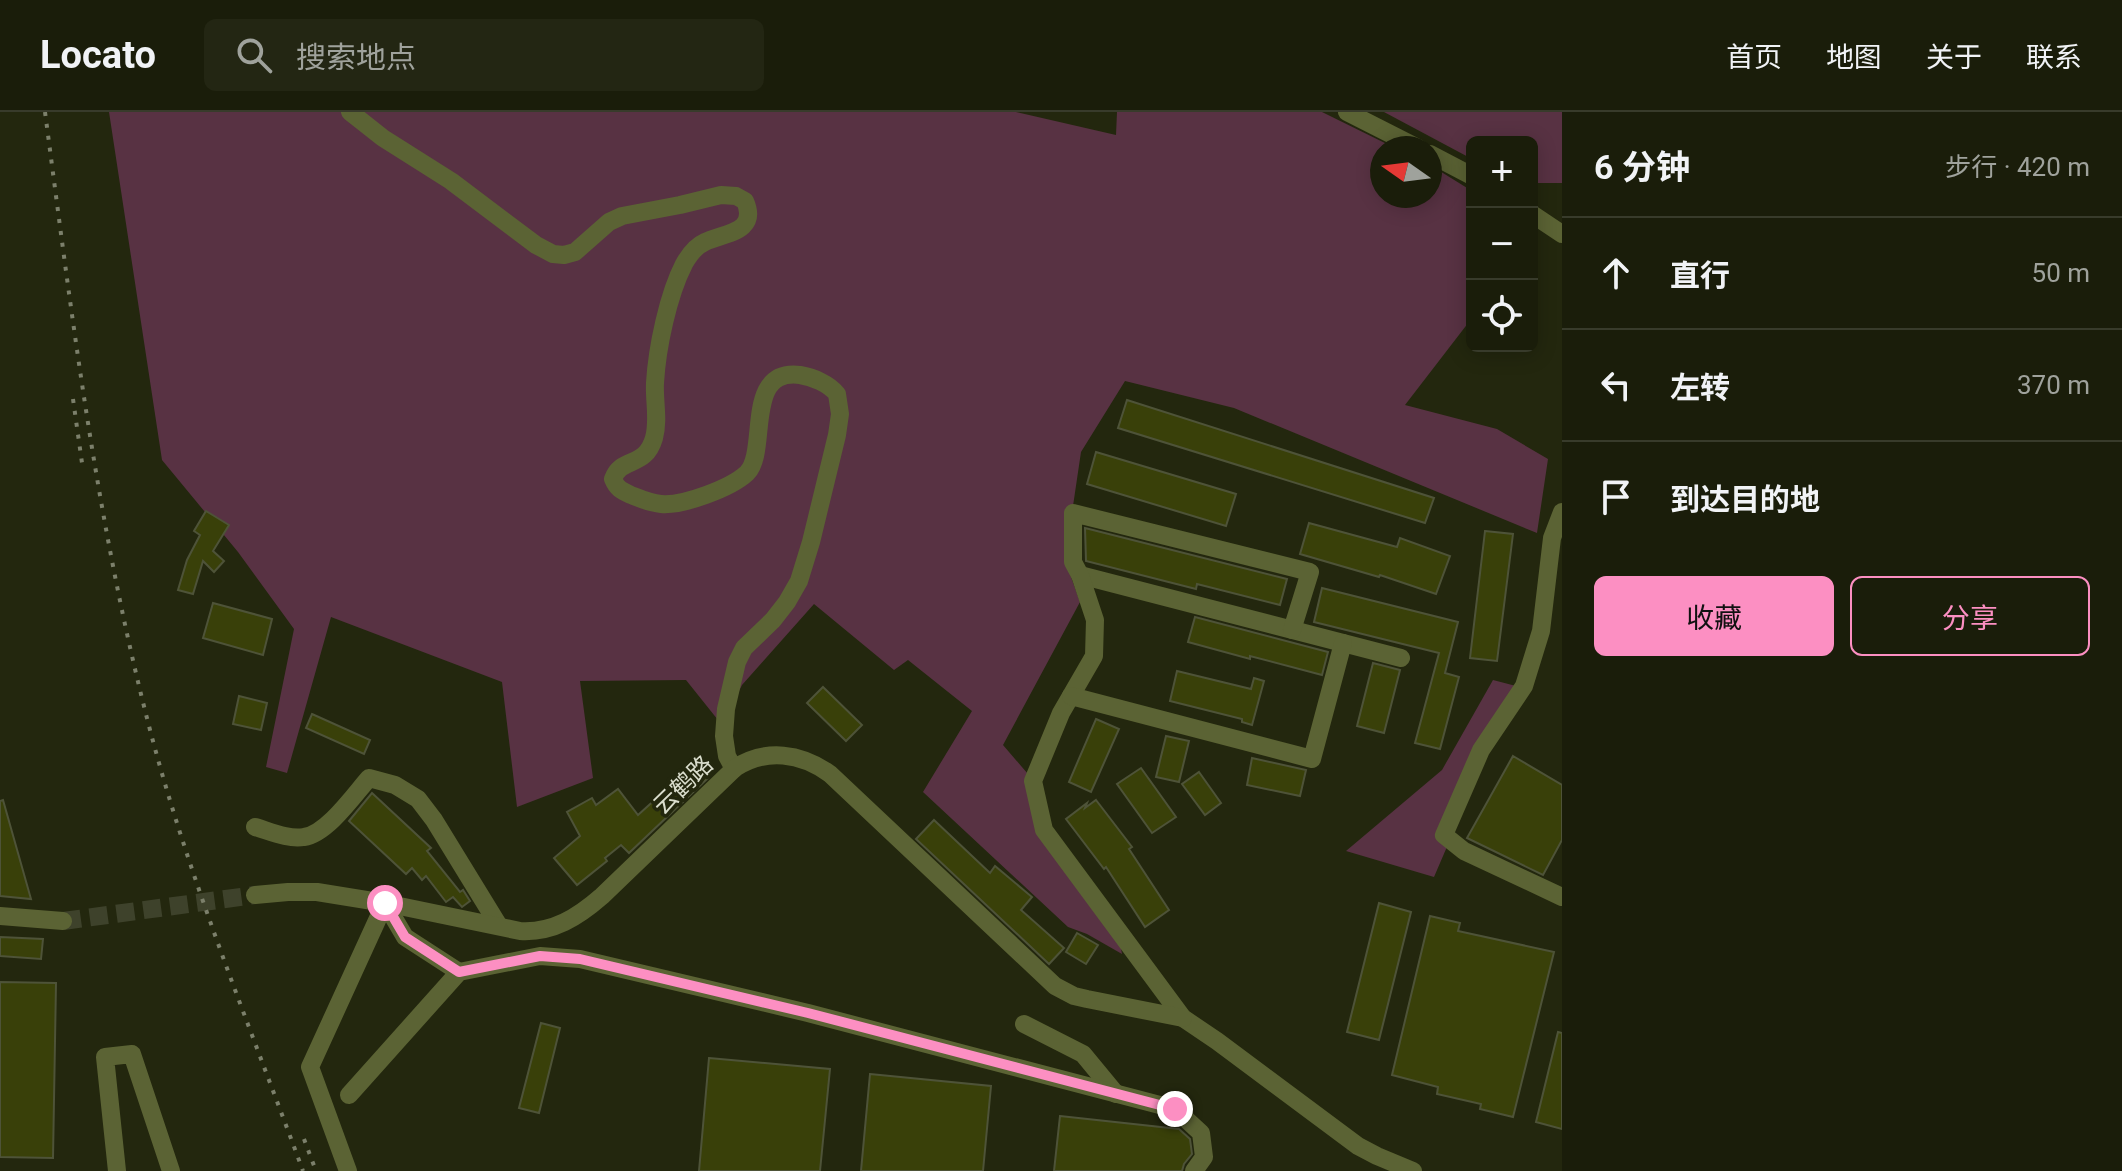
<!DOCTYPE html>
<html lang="zh">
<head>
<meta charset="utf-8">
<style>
  body { margin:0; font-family:Roboto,"Noto Sans SC",sans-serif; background:#232613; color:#f1f3f6 }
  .controls { position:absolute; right:24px; top:24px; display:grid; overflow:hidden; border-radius:12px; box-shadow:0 4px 20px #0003 }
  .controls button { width:72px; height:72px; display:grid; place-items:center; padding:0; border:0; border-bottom:2px solid #383b2b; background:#1a1d0a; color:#f1f3f6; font:40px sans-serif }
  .compass { position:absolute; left:1370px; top:24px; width:72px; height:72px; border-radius:50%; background:#1a1d0a; box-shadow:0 4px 20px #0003; rotate:284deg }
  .stop { position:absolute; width:24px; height:24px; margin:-18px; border:6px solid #fc8fc2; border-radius:50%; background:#fff }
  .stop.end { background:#fc8fc2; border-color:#fff; box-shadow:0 2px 8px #0008 }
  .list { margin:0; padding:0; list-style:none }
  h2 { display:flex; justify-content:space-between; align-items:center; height:104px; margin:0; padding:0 32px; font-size:34px }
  h2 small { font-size:26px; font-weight:400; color:#9fa29c }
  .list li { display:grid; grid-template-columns:52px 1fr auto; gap:24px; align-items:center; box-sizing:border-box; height:112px; padding:0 32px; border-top:2px solid #383b2b }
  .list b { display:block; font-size:30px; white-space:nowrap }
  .list em { font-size:26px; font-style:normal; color:#9fa29c }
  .actions { display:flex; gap:16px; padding:24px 32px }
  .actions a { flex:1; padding:18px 0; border:2px solid #fc8fc2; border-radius:12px; text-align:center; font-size:28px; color:#fc8fc2 }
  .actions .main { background:#fc8fc2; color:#111 }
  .icon { flex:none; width:44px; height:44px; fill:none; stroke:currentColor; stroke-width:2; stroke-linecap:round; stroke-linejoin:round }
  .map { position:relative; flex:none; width:1562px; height:1059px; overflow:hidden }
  header { display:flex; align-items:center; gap:48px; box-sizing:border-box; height:112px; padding:0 40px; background:#1a1d0a; border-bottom:2px solid #383b2b }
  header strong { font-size:38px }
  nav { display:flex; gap:44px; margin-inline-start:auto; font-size:28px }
  .search { width:560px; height:72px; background:#232613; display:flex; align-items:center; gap:20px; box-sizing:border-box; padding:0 28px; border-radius:12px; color:#9fa29c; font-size:30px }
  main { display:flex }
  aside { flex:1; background:#1a1d0a }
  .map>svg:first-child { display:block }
  .green { fill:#583243 }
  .building { fill:#394009; stroke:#4e5338; stroke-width:2 }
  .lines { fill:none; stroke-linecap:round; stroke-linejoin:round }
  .minor-tunnel { stroke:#3e422b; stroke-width:18; stroke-dasharray:18 9; stroke-linecap:butt }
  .minor { stroke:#5b6334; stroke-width:18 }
  .rail { stroke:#7c806b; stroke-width:4; stroke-dasharray:4 8; stroke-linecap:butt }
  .route { stroke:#fc8fc2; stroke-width:10 }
  .labels { text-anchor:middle; stroke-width:7; stroke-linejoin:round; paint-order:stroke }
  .street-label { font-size:24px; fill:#daddcd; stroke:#23270e }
</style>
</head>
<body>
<header>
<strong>Locato</strong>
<div class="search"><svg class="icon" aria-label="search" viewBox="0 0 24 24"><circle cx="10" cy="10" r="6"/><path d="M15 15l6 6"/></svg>搜索地点</div>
<nav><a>首页</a><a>地图</a><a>关于</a><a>联系</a></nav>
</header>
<main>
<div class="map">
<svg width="1562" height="1059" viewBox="0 0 1562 1059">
  <rect width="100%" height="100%" fill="#23270e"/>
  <g class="green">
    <polygon points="109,0 1016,0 1116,23 1117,0 1322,0 1395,36 1382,36 1382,84 1430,84 1430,53 1472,79 1472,206 1405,293 1497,317 1548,347 1537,421 1234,296 1125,269 1081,340 1065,448 1080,490 1003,633 1028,662 1038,719 1120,831 1122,842 1087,822 1068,815 923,680 972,599 908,548 894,558 814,492 742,573 722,613 686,568 580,569 593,666 517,695 502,570 331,505 287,661 266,655 294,517 238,440 162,348"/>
    <polygon points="1384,0 1562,0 1562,71 1532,71 1532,30 1472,30 1472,47"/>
    <polygon points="1493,568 1516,574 1434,765 1346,739 1442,658"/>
  </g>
  <g class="building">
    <polygon points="1127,288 1434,386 1425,411 1118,316"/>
    <polygon points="1096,340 1236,382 1226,414 1087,372"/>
    <polygon points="206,399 229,413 213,439 224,449 214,460 203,449 193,482 178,478 187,448 200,423 194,419"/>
    <polygon points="1309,411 1397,435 1400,426 1450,444 1436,482 1380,463 1379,465 1300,442"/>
    <polygon points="1085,416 1287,467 1280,493 1197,472 1196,477 1086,449"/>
    <polygon points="1485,419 1513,422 1497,549 1470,546"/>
    <polygon points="1322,476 1458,510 1445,561 1459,565 1440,637 1415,631 1439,541 1314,510"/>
    <polygon points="213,491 272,507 263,543 203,526"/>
    <polygon points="1195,505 1328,540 1322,563 1250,544 1250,547 1188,530"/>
    <polygon points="1373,551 1400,558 1384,621 1357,614"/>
    <polygon points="1177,559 1251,577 1254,566 1264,569 1252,613 1242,610 1242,607 1170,589"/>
    <polygon points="823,575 862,613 846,629 807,591"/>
    <polygon points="239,584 267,591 261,618 233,612"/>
    <polygon points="312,602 370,628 364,642 306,616"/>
    <polygon points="1096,607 1119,617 1091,680 1069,670"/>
    <polygon points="1166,624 1189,629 1179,670 1156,665"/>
    <polygon points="1513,644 1562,673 1562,728 1543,763 1467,726"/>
    <polygon points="1252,646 1306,658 1300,684 1247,673"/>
    <polygon points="696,655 708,666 629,741 621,733 605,746 607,749 577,773 554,746 580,724 567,700 592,686 596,693 618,677 638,703 669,675 674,681"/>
    <polygon points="1141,656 1176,705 1152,721 1117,672"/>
    <polygon points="1199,660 1221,691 1205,703 1182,672"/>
    <polygon points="372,681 431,736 427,739 460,780 463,778 470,789 462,795 453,785 446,790 426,764 422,768 412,756 406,762 349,709"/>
    <polygon points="3,688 31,787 0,784 0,689"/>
    <polygon points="1096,688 1132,735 1129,737 1169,798 1145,815 1106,755 1104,757 1066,707 1087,691 1085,696"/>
    <polygon points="934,708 990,761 995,754 1032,785 1021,798 1064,836 1049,852 916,727"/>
    <polygon points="1379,791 1411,800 1379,928 1347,920"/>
    <polygon points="1430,804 1460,811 1458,819 1554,840 1513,1005 1480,997 1481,992 1437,982 1438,975 1392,963"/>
    <polygon points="1077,821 1098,833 1086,852 1066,840"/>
    <polygon points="0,825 43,827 41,847 0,844"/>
    <polygon points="0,870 56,871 53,1046 0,1045"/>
    <polygon points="541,911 560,916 539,1001 519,996"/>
    <polygon points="1558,920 1562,921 1562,1017 1536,1010"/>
    <polygon points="709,946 830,957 820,1059 699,1059"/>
    <polygon points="870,962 991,974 983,1059 861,1059"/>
    <polygon points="1060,1004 1179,1017 1190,1027 1192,1042 1184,1052 1182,1059 1054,1059"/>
  </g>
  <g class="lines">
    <polyline class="minor-tunnel" points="63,809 255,783"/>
    <g class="minor">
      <path d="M350 0 383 26 451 69 536 133 553 142 564 143 575 140 609 110 622 104 680 93 721 83 736 84 745 89C759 121 723 121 705 130 696 134 689 143 684 152 668 183 657 236 655 271 654 289 659 308 654 326 645 357 621 344 613 367 617 377 622 379 631 383 641 387 650 391 661 392 683 394 731 376 747 361 769 339 743 256 800 263 813 265 829 272 837 282L840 302 837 323 811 430 799 469 787 490 773 508 744 536 737 550 726 597 724 624 727 644 734 657"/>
      <polyline points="1347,0 1418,36"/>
      <polyline points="1430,42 1472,64"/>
      <polyline points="1532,102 1562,122"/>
      <polyline points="1562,400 1552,426 1541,519 1524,574 1481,638 1444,723 1464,739 1562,785"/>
      <polyline points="1080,463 1401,546"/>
      <polyline points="1292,518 1310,460 1073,401 1073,450 1080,463 1095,508 1094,544 1061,601 1033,669 1044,718 1183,906 1217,929 1358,1034 1377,1044 1413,1059"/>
      <polyline points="1071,584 1312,647 1343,531"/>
      <path d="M255 715C269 719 289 728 304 725 327 722 354 683 369 666L395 673 418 687 434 708 499 814"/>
      <path d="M255 783 288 780H317L385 791 520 819C553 821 578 805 602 784L735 656C766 636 801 641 830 662L1055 874 1074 884 1087 887 1183 906"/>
      <polyline points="385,791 405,825 459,860"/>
      <polyline points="0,804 63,809"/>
      <polyline points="1024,912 1083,942 1116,982"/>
      <polyline points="349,983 459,860 540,844 580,847 808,901 1175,997 1201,1021 1204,1045 1194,1059"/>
      <polyline points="117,1059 105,945 132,942 171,1059"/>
      <polyline points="348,1059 310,955 385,791"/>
    </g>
    <g class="rail">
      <path d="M45 0C72 205 97 413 149 614 188 765 249 912 303 1059"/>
      <polyline points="73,287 83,358"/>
      <polyline points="304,1027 316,1059"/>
    </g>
  </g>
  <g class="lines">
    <polyline class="route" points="385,791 405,825 459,860 540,844 580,847 808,901 1175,997"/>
  </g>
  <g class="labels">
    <g class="street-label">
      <text transform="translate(683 673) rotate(-44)" y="8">云鹤路</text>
    </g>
  </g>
</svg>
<div class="controls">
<button>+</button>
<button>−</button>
<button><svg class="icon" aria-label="locate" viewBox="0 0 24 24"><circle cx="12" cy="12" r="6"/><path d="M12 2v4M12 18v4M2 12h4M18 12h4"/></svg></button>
</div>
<svg class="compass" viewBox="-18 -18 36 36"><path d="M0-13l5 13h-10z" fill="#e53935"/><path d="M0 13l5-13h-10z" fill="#9fa29c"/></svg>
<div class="stop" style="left:385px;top:791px"></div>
<div class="stop end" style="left:1175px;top:997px"></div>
</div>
<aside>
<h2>6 分钟<small>步行 · 420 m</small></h2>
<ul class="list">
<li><svg class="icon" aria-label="ahead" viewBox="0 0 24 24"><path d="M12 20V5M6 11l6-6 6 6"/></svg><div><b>直行</b></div><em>50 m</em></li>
<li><svg class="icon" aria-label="left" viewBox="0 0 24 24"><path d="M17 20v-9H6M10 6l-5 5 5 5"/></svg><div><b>左转</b></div><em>370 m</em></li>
<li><svg class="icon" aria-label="arrive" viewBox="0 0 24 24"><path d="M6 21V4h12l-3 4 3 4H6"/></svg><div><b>到达目的地</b></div></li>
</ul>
<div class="actions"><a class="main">收藏</a><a>分享</a></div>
</aside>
</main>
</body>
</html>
